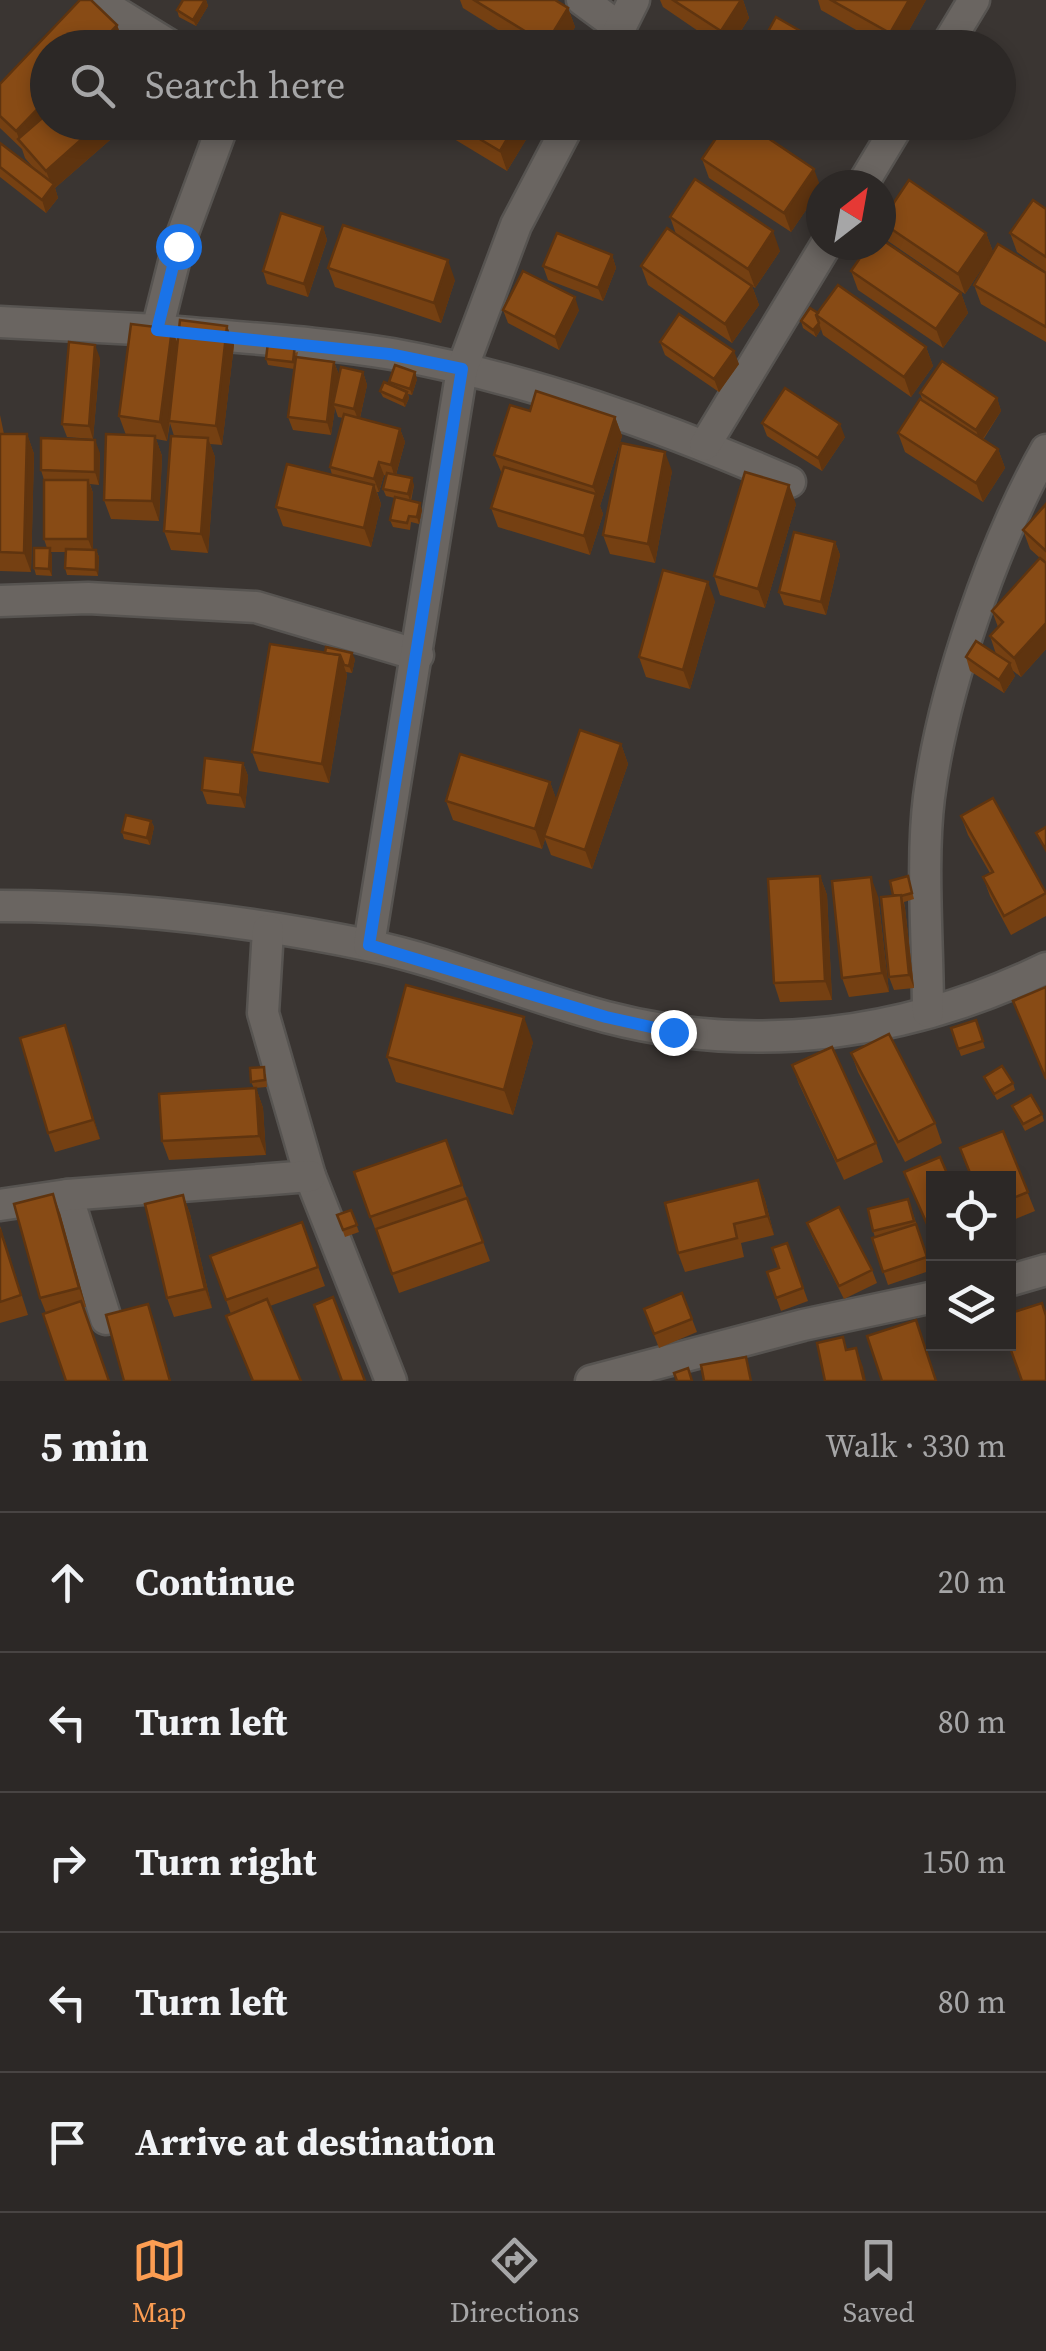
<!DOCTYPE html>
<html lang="en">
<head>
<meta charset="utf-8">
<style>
  body { margin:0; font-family:"Source Serif 4",serif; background:#34302e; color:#f1f3f6 }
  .controls { position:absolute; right:30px; bottom:30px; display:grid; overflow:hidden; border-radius:0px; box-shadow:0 5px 15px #0003 }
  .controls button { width:90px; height:90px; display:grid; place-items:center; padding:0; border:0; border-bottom:2px solid #484443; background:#2c2826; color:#f1f3f6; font:50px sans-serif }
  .compass { position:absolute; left:806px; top:170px; width:90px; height:90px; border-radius:50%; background:#2c2826; box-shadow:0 5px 15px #0003; rotate:31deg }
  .stop { position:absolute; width:30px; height:30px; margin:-22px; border:8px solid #1a73e8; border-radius:50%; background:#fff }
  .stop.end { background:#1a73e8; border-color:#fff; box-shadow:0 2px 10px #0008 }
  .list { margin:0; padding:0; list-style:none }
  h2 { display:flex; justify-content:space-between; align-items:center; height:130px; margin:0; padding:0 40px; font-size:42px }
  h2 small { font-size:32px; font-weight:400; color:#a6a6a7 }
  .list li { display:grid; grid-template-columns:65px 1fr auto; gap:30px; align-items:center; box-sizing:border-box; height:140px; padding:0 40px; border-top:2px solid #484443 }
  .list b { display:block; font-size:38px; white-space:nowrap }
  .list em { font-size:32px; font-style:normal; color:#a6a6a7 }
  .icon { flex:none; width:55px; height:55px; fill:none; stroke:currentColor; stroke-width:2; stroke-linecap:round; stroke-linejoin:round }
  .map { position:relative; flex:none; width:1046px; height:1381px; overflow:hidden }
  .search { position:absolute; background:#2c2826; box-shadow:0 5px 15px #0003; left:30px; right:30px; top:30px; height:110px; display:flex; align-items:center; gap:25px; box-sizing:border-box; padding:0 35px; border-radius:55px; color:#a6a6a7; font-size:38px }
  .sheet { height:830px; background:#2c2826 }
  nav { display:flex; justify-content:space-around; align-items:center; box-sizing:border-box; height:140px; border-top:2px solid #484443; background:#2c2826; font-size:28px; color:#a6a6a7 }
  nav a { display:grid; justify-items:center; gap:5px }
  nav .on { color:#fc9d52 }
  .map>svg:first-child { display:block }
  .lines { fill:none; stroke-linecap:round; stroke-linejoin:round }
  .minor-casing { stroke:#575451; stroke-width:35 }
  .minor { stroke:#6a6561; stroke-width:30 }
  .wall { fill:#754012 }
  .shaded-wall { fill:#5f340f }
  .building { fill:#884b15; stroke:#5f340f; stroke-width:2.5 }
  .route { stroke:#1a73e8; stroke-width:12 }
</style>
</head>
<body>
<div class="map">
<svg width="1046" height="1381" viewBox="0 0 1046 1381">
  <rect width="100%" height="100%" fill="#3a3532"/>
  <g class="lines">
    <g class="minor-casing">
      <g id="minor">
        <polyline points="96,0 174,48"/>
        <polyline points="582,0 620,28"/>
        <polyline points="610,48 634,0"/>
        <polyline points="945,48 974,0"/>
        <path d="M224 122 178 246 157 330C235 338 315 341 392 354 530 379 662 426 790 482"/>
        <polyline points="862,185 900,122"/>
        <polyline points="0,322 157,330"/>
        <polyline points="705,445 826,245"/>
        <polyline points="0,601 88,598 256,607 418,655"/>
        <path d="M0 906C124 906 245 920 367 945 448 962 526 996 606 1017 755 1056 908 1035 1046 968"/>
        <polyline points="268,930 263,1013 310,1176 391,1381"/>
        <polyline points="369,945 462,369 516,225 570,122"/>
        <path d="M928 1012C928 946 921 860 929 797 943 690 993 544 1046 450"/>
        <polyline points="67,1195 106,1319"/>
        <polyline points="0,1205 67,1195 310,1176"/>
        <polyline points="1008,1281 1046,1270"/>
        <polyline points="591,1381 803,1325 934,1297"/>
      </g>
    </g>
    <use href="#minor" class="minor"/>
  </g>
  <g class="wall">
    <polygon points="80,0 91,0 117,25 124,44 121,48 48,48 48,122 103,122 110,140 55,188 58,198 46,213 0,177 0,143 37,172 25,158 22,149 0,128 0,84"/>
    <polygon points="206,0 208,6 196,26 179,17 177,10"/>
    <polygon points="460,0 555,0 568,8 575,27 562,48 527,48 463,8"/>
    <polygon points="660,0 743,0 749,18 730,48 723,48 663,7"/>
    <polygon points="818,0 926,0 899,48 888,48 821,10"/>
    <polygon points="426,122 521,122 527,138 507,171"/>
    <polygon points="776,122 807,122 800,136"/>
    <polygon points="702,159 821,188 791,232 709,178"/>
    <polygon points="1046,209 1046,272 1017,252 1010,233"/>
    <polygon points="670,217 780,251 755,288 752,286 759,305 732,343 648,285 641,266 676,234"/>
    <polygon points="881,223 986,233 993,252 1046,273 1046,342 981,304 974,285 992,253 965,294 888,241"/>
    <polygon points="323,227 327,240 308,297 267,284 263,271"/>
    <polygon points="612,255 616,268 603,301 548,280 543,266"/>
    <polygon points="328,268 455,280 441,323 335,287"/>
    <polygon points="851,271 961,293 968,313 943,348 858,290"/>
    <polygon points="503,310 579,310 559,350 508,323"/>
    <polygon points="818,313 926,347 933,366 911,397 823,335 821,329 816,337 803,328 801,321"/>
    <polygon points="227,326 234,345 222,445 210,444 215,457 208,553 171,550 164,531 174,436 170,423 167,441 156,439 162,456 159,521 111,519 104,500 126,435 119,416 172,329 178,344"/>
    <polygon points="660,342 739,364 719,392 665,355"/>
    <polygon points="298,352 297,357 334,362 339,375 363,372 367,385 360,418 400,429 405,442 396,475 414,485 411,501 422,510 419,524 411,522 410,530 393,527 390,520 395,498 386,496 383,489 386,476 384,475 379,492 377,492 381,504 371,547 283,526 276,507 332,475 330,467 343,418 338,417 335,408 331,435 293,430 288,417 294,369 268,365 266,359"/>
    <polygon points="100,358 93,439 67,437 62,424"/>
    <polygon points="417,379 412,395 408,394 409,398 405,407 383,397 380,391 390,384 389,382"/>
    <polygon points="920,393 997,398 1001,411 983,440 998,449 1005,468 983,502 905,452 898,433 923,402"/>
    <polygon points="530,411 615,417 622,436 600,506 603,514 590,555 498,527 491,508 502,474 494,455"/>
    <polygon points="0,415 4,434 27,434 34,454 31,572 0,571"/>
    <polygon points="762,423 845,437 822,471 767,436"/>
    <polygon points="100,453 99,485 90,484 93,493 93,550 96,550 99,557 98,576 67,575 65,568 65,552 51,552 52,576 36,575 34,568 47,548 44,539 44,480 41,470"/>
    <polygon points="672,471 655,563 610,554 603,535"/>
    <polygon points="796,504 765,608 720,595 714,576"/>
    <polygon points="1046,504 1046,649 1021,677 1012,670 1015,676 1004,693 970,671 966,657 996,654 990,636 998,627 992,611 1040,558 1030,549 1023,530"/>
    <polygon points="835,542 840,555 826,615 784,605 779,592"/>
    <polygon points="715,601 690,689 646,677 639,657"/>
    <polygon points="270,644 355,659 352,673 346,672 347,675 329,783 259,771 252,752"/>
    <polygon points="621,744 628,764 592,869 551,855 545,839 542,849 453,820 446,801 550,782 556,799"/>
    <polygon points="243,763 248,776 245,808 207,804 202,790"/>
    <polygon points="961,816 1046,893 1046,916 1011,935 990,896 983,877 990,873 968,835"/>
    <polygon points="151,821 154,827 150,845 124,839 122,832"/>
    <polygon points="820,876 827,895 832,1000 780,1002 774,983"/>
    <polygon points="908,876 914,899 904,902 905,908 914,988 894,990 889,977 893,895"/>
    <polygon points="878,896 889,992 849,997 842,978"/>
    <polygon points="976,1020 985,1048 961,1056 951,1028"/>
    <polygon points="65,1025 100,1139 55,1152 48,1133"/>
    <polygon points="533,1042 513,1115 396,1082 387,1057"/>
    <polygon points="851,1053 935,1123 942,1143 905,1162 858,1072"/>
    <polygon points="792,1065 876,1143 883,1162 844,1180 799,1084"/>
    <polygon points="266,1074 267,1087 254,1088 251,1082"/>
    <polygon points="984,1077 1013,1083 1015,1090 997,1100"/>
    <polygon points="256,1088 263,1108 266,1155 169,1160 162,1141"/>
    <polygon points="1012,1106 1042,1114 1044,1121 1025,1131"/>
    <polygon points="1003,1131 1035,1211 1008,1222 1008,1178 971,1178 960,1148"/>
    <polygon points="446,1140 490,1261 399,1293 354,1172"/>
    <polygon points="758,1180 765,1200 774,1235 741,1243 744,1257 685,1272 678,1253"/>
    <polygon points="183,1195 190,1214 212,1308 174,1317 167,1298"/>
    <polygon points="908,1199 932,1270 888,1285 872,1238 875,1237 873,1231"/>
    <polygon points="351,1210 359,1232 345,1237 337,1215"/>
    <polygon points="60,1213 86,1307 46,1313 40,1298"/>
    <polygon points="302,1222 325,1286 270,1306 301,1381 252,1381 226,1316 231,1314 210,1256"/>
    <polygon points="807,1223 872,1270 877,1283 844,1299 812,1236"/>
    <polygon points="0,1226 28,1315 0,1323"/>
    <polygon points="787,1243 808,1301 781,1311 767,1272 779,1268"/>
    <polygon points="682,1293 697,1332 659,1348 644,1309"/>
  </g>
  <g class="shaded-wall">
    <polygon points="206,0 208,6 196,26 193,20"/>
    <polygon points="741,0 743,0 749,18 730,48 727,48 721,31"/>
    <polygon points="909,0 926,0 899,48 895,48 890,33"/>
    <polygon points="568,8 575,27 562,48 547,48 546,44"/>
    <polygon points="117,25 124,44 121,48 96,48"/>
    <polygon points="48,98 48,122 20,141 16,131"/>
    <polygon points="101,122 103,122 110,140 55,188 58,198 46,213 42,200 52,186 46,171"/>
    <polygon points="517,122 521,122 527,138 507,171 500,151"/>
    <polygon points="795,122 807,122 800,136"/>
    <polygon points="814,169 821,188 791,232 784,213"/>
    <polygon points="323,227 327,240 308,297 304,284"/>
    <polygon points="773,231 780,251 755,288 748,269"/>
    <polygon points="986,233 993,252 965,294 958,274"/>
    <polygon points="612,255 616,268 603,301 598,288"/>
    <polygon points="448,260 455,280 441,323 434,303"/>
    <polygon points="752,286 759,305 732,343 725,324"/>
    <polygon points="961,293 968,313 943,348 936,329"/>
    <polygon points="575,297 579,310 559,350 555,337"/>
    <polygon points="819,323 821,329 816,337 813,330"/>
    <polygon points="227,326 234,345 222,445 216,426"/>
    <polygon points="172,329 179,348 167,441 160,422"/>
    <polygon points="95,345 100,358 93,439 89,426"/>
    <polygon points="926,347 933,366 911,397 904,377"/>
    <polygon points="734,351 739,364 719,392 714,379"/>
    <polygon points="334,362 339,375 333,404 335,408 331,435 327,422"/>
    <polygon points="363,372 367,385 359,422 354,409"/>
    <polygon points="415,372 417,379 412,395 410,389"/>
    <polygon points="407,392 409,398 405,407 403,401"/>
    <polygon points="997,398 1001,411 980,443 976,430"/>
    <polygon points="615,417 622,436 600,506 603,514 590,555 584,536 596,494 593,487"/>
    <polygon points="840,424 845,437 822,471 818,458"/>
    <polygon points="400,429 405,442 395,478 391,465"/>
    <polygon points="27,434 34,454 31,572 24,553"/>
    <polygon points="155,436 162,456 159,521 152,501"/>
    <polygon points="208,438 215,457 208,553 201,534"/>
    <polygon points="95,440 100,453 99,485 95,472"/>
    <polygon points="998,449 1005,468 983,502 976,483"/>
    <polygon points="665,452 672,471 655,563 648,544"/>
    <polygon points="379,462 384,475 379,492 374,479"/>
    <polygon points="412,478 414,485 410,501 408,494"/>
    <polygon points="88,480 93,493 93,552 88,539"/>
    <polygon points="374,485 381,504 371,547 364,528"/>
    <polygon points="789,485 796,504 765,608 758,589"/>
    <polygon points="420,503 422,510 419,524 417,517"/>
    <polygon points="835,542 840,555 826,615 821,602"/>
    <polygon points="50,548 52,555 52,576 49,569"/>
    <polygon points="96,550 99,557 98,576 96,570"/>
    <polygon points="708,582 715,601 690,689 683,670"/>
    <polygon points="1046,623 1046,649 1021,677 1014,658"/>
    <polygon points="352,653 355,659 352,673 349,666"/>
    <polygon points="340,655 347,675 329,783 322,764"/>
    <polygon points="1010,663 1015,676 1004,693 999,680"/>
    <polygon points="621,744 628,764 592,869 585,850"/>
    <polygon points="243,763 248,776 245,808 240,795"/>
    <polygon points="550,782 557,801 544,836 545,839 542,849 535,829"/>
    <polygon points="151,821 154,827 150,845 147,838"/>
    <polygon points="820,876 827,895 832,1000 825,981"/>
    <polygon points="871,877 878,896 889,992 882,973"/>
    <polygon points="901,895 905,908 914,988 909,975"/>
    <polygon points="524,1017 533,1042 513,1115 504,1090"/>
    <polygon points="65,1025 72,1044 100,1139 93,1120"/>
    <polygon points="256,1088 263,1108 266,1155 259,1136"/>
    <polygon points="758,1180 765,1200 774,1235 767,1216"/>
    <polygon points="53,1194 60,1213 86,1307 79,1288"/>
    <polygon points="183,1195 190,1214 212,1308 205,1289"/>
    <polygon points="148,1304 155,1323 171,1381 170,1381"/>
    <polygon points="856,1348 863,1367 866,1381 864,1381"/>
  </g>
  <g class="building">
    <polygon points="80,0 91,0 117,25 96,48 48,48 48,98 16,131 0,116 0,84"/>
    <polygon points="183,0 205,0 193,20 177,10"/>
    <polygon points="474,0 555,0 568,8 546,44"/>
    <polygon points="673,0 741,0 721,31"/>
    <polygon points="831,0 909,0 890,33"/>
    <polygon points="776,17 830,48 759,48"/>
    <polygon points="48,113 48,122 101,122 46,171 18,139"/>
    <polygon points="451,122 517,122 500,151"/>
    <polygon points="727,122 744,122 814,169 784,213 702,159"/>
    <polygon points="0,143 54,184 42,200 0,167"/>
    <polygon points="695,179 773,231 748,269 670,217"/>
    <polygon points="909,180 986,233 958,274 881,222"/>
    <polygon points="1033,200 1046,209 1046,257 1010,233"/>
    <polygon points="281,213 323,227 304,284 263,271"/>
    <polygon points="343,225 448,260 434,303 328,268"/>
    <polygon points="667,228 752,286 725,324 641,266"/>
    <polygon points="557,233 612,255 598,288 543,266"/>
    <polygon points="881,239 961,293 936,329 851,271 869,245 881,245"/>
    <polygon points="998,244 1046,273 1046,327 974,285"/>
    <polygon points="523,271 575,297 555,337 503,310"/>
    <polygon points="838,285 926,347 904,377 816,315"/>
    <polygon points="810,308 818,313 816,315 819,323 813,330 801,321"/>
    <polygon points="679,314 734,351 714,379 660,342"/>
    <polygon points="180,320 227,326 216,426 169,421"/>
    <polygon points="131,324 172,329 160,422 119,416"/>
    <polygon points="69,342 95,345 89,426 62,424"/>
    <polygon points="268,342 295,345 293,362 266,359"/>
    <polygon points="296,357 334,362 327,422 288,417"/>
    <polygon points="942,361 997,398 976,430 920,393"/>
    <polygon points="395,365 415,372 410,389 389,382"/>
    <polygon points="341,367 363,372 354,409 333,404"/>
    <polygon points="384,382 407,392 403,401 380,391"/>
    <polygon points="785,388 840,424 818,458 762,423"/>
    <polygon points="536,391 615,417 593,487 494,455 510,405 530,411"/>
    <polygon points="920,399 998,449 976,483 898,433"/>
    <polygon points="344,414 400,429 391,465 379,462 374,479 330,467"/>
    <polygon points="0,434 27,434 24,553 0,552"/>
    <polygon points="106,434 155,436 152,501 104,500"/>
    <polygon points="171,436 208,438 201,534 164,531"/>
    <polygon points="41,438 95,440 95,472 41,470"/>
    <polygon points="621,443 665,452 648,544 603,535"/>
    <polygon points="287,464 374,485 364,528 276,507"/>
    <polygon points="504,467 596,494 584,536 491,508"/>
    <polygon points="745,472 789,485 758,589 714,576"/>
    <polygon points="387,473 412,478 408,494 383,489"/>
    <rect x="44" y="480" width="44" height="59"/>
    <polygon points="395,497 420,503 417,517 409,516 407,523 390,520"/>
    <polygon points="1046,504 1046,551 1023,530"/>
    <polygon points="794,532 835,542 821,602 779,592"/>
    <polygon points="34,548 50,548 49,569 34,568"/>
    <polygon points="66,549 96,550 96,570 65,568"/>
    <polygon points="1040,558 1046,563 1046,623 1014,658 990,636 1003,622 992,611"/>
    <polygon points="663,570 708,582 683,670 639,657"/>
    <polygon points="976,641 1010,663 999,680 966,657"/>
    <polygon points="270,644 340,655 322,764 252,752"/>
    <polygon points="326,647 352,653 349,666 344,665 340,655 325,653"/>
    <polygon points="580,730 621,744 585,850 544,836"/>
    <polygon points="460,754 550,782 535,829 446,801"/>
    <polygon points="205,758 243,763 240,795 202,790"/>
    <polygon points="993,798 1046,893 1004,916 983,877 993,872 961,816"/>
    <polygon points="126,815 151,821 147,838 122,832"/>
    <polygon points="1046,827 1046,850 1036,833"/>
    <polygon points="820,876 825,981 774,983 768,879"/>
    <polygon points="908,876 912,893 901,896 893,895 890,881"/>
    <polygon points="871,877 882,973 842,978 832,881"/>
    <polygon points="901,895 909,975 889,977 881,897"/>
    <polygon points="406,985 524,1017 504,1090 387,1057"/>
    <polygon points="1046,987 1046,1079 1013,1001"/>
    <polygon points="976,1020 983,1041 958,1049 951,1028"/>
    <polygon points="65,1025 93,1120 48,1133 20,1038"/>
    <polygon points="889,1034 935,1123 898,1142 851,1053"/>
    <polygon points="832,1047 876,1143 837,1161 792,1065"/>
    <polygon points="1002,1066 1013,1083 994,1094 984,1077"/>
    <polygon points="264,1067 265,1080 251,1082 250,1068"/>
    <polygon points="256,1088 259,1136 162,1141 159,1094"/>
    <polygon points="1031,1095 1042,1114 1023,1124 1012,1106"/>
    <polygon points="1003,1131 1028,1192 1008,1200 1008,1178 972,1178 960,1148"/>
    <polygon points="446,1140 462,1185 370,1217 354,1172"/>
    <polygon points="940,1157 949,1178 934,1178 934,1240 904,1172"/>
    <polygon points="758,1180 767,1216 734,1224 737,1238 678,1253 665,1203"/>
    <polygon points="53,1194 79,1288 40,1298 14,1204"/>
    <polygon points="183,1195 205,1289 167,1298 145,1204"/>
    <polygon points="467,1198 483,1242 392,1274 376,1229"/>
    <polygon points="908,1199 914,1221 873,1231 868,1209"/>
    <polygon points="839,1207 872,1270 839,1286 807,1223"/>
    <polygon points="351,1210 357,1225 343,1230 337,1215"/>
    <polygon points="302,1222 318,1267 226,1300 210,1256"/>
    <polygon points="916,1224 927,1257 883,1272 872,1238"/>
    <polygon points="0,1229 21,1295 0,1302"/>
    <polygon points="787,1243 803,1288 776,1298 767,1272 779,1268 772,1248"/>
    <polygon points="682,1293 692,1319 654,1334 644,1309"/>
    <polygon points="333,1297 365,1381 342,1381 314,1305"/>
    <polygon points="267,1299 301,1381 253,1381 226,1316"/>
    <polygon points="81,1301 109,1381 66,1381 43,1314"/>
    <polygon points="1042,1303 1046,1316 1046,1381 1022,1381 1008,1342 1008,1314"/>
    <polygon points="148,1304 170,1381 124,1381 106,1315"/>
    <polygon points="916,1320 936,1381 882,1381 867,1336"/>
    <polygon points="843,1337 846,1350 856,1348 864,1381 825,1381 817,1343"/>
    <polygon points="746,1357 751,1381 704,1381 701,1365"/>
    <polygon points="688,1368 692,1381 677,1381 674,1373"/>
  </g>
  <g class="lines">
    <polyline class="route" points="178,246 157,330 389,354 462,369 369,945 606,1017 673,1032"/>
  </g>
</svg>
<div class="controls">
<button><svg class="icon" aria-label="locate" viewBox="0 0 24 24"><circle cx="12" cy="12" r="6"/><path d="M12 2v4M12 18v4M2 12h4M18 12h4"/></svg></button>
<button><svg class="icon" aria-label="layers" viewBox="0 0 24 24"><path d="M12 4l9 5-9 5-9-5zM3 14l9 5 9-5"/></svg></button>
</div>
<svg class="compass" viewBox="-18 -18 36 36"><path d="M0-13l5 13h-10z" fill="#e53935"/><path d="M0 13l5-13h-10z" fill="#a6a6a7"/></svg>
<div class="stop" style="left:178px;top:246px"></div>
<div class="stop end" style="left:673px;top:1032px"></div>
<div class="search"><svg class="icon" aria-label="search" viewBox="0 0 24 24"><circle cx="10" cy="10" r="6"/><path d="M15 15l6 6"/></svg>Search here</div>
</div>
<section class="sheet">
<h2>5 min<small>Walk · 330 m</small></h2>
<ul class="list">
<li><svg class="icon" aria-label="ahead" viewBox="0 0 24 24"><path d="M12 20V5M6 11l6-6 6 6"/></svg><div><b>Continue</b></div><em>20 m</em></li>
<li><svg class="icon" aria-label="left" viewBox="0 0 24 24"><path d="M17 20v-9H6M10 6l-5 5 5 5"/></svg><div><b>Turn left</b></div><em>80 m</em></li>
<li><svg class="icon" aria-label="right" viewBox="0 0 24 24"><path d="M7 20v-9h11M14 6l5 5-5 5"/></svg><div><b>Turn right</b></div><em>150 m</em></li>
<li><svg class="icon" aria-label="left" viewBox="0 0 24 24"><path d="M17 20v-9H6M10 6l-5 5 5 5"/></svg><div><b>Turn left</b></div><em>80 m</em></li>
<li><svg class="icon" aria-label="arrive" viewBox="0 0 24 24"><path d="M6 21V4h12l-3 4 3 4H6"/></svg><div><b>Arrive at destination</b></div></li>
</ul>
</section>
<nav>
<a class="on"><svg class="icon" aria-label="map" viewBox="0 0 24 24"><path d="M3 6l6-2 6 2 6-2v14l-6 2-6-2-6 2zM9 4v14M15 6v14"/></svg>Map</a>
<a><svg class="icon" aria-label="directions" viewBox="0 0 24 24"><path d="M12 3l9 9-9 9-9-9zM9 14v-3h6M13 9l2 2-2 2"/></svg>Directions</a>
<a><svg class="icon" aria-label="saved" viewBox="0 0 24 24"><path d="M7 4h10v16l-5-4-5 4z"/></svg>Saved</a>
</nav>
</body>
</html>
